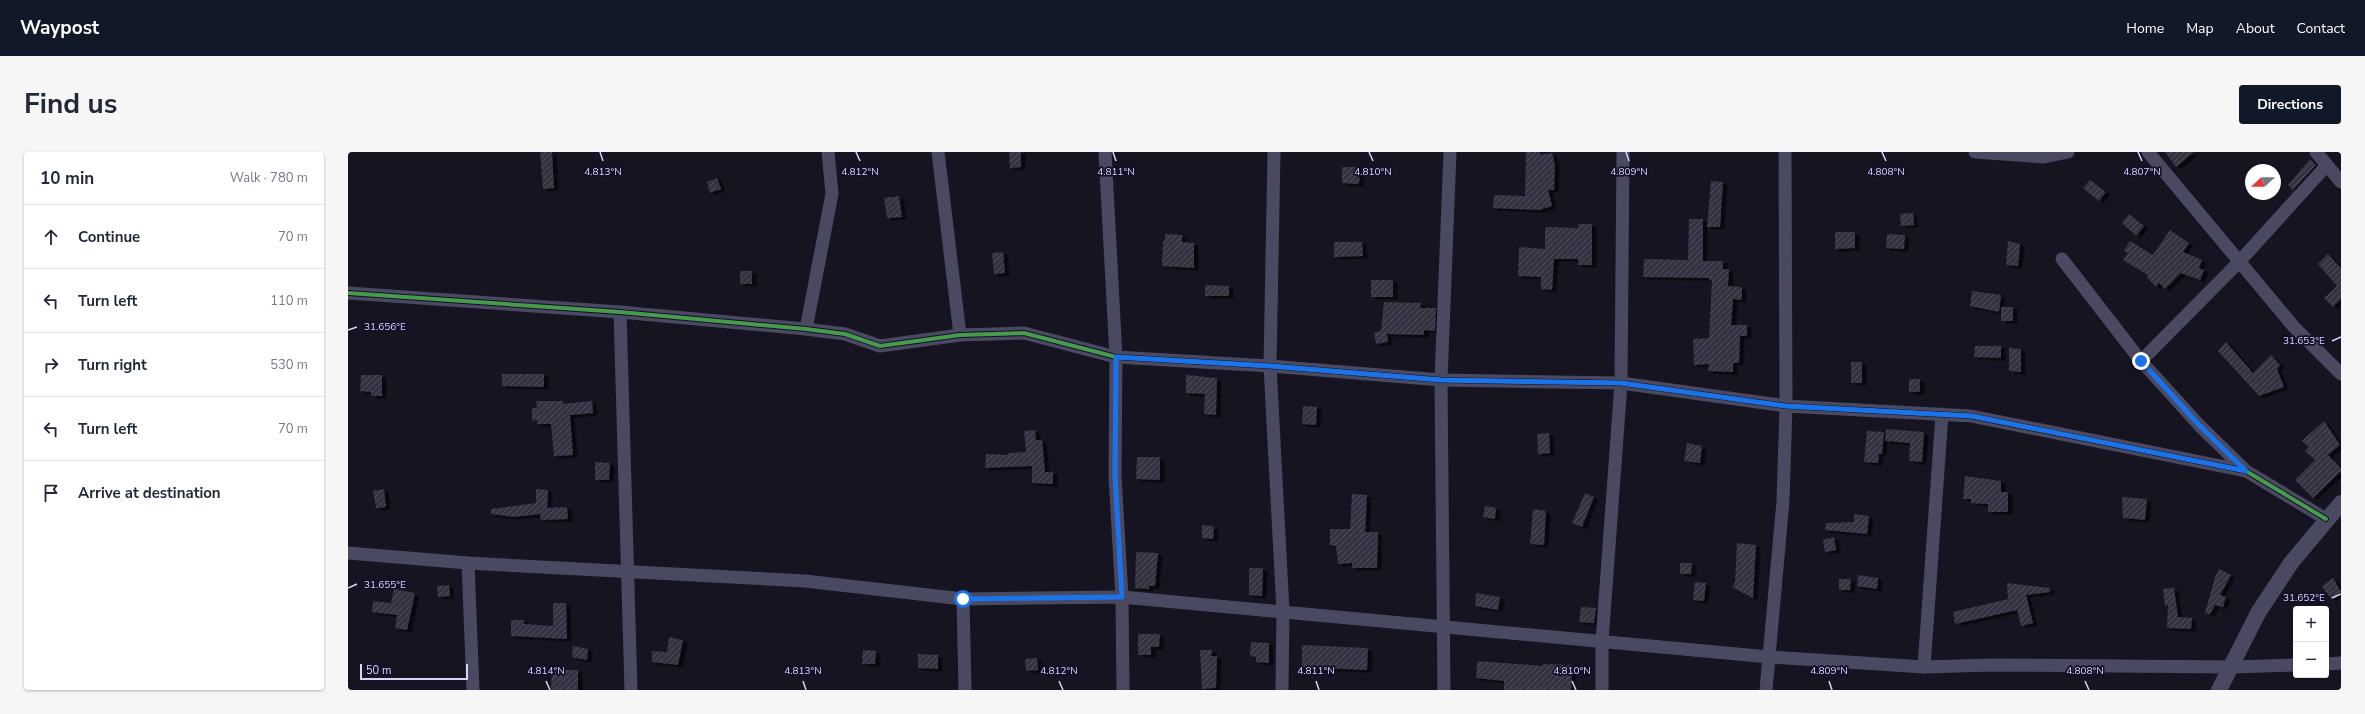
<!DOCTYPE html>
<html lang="en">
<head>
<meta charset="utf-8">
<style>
  body { margin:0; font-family:"Nunito Sans",sans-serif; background:#f6f6f7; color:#1f2937 }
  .controls { position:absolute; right:12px; bottom:12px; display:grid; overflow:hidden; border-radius:4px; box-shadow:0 1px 3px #0004 }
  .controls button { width:36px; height:36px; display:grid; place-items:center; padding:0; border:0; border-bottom:1px solid #e0e1e3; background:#fff; color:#1f2937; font:20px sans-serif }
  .compass { position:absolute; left:1897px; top:12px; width:36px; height:36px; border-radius:50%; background:#fff; box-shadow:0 1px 3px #0004; rotate:249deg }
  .scale { position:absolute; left:12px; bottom:10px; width:108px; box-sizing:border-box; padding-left:4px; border:2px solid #d9d4ff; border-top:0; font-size:11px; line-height:14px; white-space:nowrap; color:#d9d4ff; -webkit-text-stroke:3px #130f26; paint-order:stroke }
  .stop { position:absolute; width:12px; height:12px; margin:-9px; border:3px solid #1a73e8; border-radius:50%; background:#fff }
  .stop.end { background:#1a73e8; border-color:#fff; box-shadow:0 1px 4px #0008 }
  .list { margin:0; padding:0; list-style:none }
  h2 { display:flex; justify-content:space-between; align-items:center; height:52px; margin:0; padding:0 16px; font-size:17px }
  h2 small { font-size:13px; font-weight:400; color:#747a83 }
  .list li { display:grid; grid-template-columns:26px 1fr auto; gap:12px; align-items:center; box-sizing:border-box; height:64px; padding:0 16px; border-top:1px solid #e0e1e3 }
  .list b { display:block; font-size:15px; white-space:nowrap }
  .list em { font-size:13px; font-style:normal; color:#747a83 }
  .icon { flex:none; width:22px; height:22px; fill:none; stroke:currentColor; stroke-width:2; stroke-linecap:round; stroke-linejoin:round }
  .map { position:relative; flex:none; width:1993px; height:538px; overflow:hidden; border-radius:4px }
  header { display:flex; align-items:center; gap:24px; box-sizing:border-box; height:56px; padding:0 20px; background:#111827; color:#fff }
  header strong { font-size:19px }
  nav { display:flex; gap:22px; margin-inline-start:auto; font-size:14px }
  .intro { display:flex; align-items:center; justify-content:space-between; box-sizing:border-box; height:96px; padding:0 24px }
  h1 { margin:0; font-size:28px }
  .button { padding:10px 18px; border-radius:4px; background:#111827; color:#fff; font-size:14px; font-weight:700 }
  main { display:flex; gap:24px; padding:0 24px }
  aside { flex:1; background:#fff; border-radius:4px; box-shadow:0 1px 3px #0004 }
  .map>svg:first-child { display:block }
  .building { fill:url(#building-hatch); filter:url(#shadow) }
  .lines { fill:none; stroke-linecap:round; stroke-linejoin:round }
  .minor { stroke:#4a4962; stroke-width:13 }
  .tertiary { stroke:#4a4962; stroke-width:16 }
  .cycleway-casing { stroke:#130f26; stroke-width:6 }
  .cycleway { stroke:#469c4c; stroke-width:4 }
  .route { stroke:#1a73e8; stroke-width:5 }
  .ticks { fill:none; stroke:#d9d4ff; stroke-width:1.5 }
  .ticks-label { font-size:10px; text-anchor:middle; fill:#d9d4ff; stroke:#130f26; stroke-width:3.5; stroke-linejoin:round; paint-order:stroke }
</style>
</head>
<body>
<header>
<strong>Waypost</strong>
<nav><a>Home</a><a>Map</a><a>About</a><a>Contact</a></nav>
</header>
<div class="intro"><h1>Find us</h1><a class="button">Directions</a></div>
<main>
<aside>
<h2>10 min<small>Walk · 780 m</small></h2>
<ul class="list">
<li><svg class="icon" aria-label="ahead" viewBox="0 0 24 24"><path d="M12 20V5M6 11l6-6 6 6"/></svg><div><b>Continue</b></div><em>70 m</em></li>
<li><svg class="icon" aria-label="left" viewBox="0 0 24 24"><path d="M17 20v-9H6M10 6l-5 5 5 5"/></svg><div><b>Turn left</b></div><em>110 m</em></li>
<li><svg class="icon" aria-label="right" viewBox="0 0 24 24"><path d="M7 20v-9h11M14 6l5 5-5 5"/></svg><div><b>Turn right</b></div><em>530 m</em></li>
<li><svg class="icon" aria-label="left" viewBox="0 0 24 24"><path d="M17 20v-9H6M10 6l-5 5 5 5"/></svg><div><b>Turn left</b></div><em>70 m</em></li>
<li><svg class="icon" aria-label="arrive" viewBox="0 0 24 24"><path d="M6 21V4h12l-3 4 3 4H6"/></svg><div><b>Arrive at destination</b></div></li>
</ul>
</aside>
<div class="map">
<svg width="1993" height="538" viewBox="0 0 1993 538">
  <defs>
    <pattern id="building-hatch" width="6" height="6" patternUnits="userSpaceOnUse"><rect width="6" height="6" fill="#343243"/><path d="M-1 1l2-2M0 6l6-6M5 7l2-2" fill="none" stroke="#514f5f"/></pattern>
    <filter id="shadow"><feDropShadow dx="4.5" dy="2.5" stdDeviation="0" flood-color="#0009"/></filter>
  </defs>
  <rect width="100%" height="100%" fill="#161421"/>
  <g class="building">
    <polygon points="192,0 204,0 206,36 195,37"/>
    <polygon points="661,0 673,0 673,15 662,16"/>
    <polygon points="1178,0 1192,0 1192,3 1204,1 1207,13 1206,38 1200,38 1204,54 1191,58 1145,56 1146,43 1177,44"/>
    <polygon points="1817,0 1846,0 1828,15"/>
    <polygon points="1962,7 1968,13 1945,38 1940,33"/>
    <polygon points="994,15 1012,15 1011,32 994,31"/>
    <polygon points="369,26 373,37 362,41 359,30"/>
    <polygon points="1742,28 1758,40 1751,49 1735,36"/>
    <polygon points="1363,29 1375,30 1372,75 1359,75"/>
    <polygon points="551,44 554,65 539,66 536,46"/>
    <polygon points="1565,61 1566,73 1553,74 1552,62"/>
    <polygon points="1781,62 1796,74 1788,84 1774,71"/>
    <polygon points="1341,67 1355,67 1355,109 1375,109 1375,117 1381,117 1380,134 1394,135 1394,148 1385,147 1383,173 1399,173 1399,184 1392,184 1391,211 1385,211 1385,220 1360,219 1361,212 1346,213 1345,187 1361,186 1364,128 1361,128 1361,126 1295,125 1296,107 1340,108"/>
    <polygon points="1230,72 1244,72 1244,113 1230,113 1230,107 1206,107 1204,138 1193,137 1193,125 1170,124 1171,95 1197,97 1197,75 1230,76"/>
    <polygon points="1822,78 1841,91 1835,100 1854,108 1851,116 1856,118 1852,128 1833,121 1817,137 1811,131 1808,135 1799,125 1800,123 1775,108 1780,101 1776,99 1782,89 1805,103"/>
    <polygon points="1487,80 1507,80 1507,96 1487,97"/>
    <polygon points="817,82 834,83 834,90 846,91 846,116 814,114 815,89 817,89"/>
    <polygon points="1539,82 1557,83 1556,97 1538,96"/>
    <polygon points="1660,89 1672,92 1670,114 1658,113"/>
    <polygon points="986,90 1014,90 1015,104 986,105"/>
    <polygon points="655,100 657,121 646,122 644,101"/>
    <polygon points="1980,102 1993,116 1993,147 1985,155 1976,146 1989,134 1970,112"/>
    <rect x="392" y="119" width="12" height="13"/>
    <rect x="1023" y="128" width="22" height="17"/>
    <polygon points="857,133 881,134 881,144 857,144"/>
    <polygon points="1624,139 1653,143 1651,160 1622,154"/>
    <polygon points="1036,150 1073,151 1072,156 1088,156 1087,179 1076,178 1076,183 1039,182 1040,190 1028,192 1026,180 1033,179"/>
    <rect x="1653" y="155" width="12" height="14"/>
    <polygon points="1878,190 1905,221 1923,203 1932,213 1929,217 1936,235 1911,244 1870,199"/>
    <polygon points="1627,194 1653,194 1653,206 1626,205"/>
    <polygon points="1661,196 1673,197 1673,220 1661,219"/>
    <rect x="1503" y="210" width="11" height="21"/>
    <polygon points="154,222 196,222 196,235 154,234"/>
    <polygon points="13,223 34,223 34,244 23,244 23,240 12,239"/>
    <polygon points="838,223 869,226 868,263 856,262 857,242 838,241"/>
    <rect x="1561" y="227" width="11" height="13"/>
    <polygon points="188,249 215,249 215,252 244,249 245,261 222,263 225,303 206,304 203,272 189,272 189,268 184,269 184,256 189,256"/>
    <polygon points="955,254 969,255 968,273 954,272"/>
    <polygon points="1976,269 1992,293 1980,303 1993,316 1993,319 1965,346 1947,328 1967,308 1957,299 1961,295 1954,289"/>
    <polygon points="1538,277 1576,280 1574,310 1561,309 1562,291 1537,289"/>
    <polygon points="687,278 688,288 694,288 697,320 705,320 705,332 684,331 684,314 637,316 638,302 660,303 660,301 678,300 676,279"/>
    <polygon points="1519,279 1536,280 1534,302 1531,302 1530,311 1516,310"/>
    <polygon points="1201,281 1202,301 1190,302 1189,282"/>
    <polygon points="1339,291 1354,294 1352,311 1336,309"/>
    <polygon points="789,305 812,305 812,328 788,327"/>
    <polygon points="247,310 262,311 261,328 247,328"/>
    <polygon points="1617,324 1653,329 1653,340 1660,340 1660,360 1640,360 1640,352 1623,351 1623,347 1615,347"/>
    <polygon points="36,337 38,355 28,356 25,339"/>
    <polygon points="188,337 200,338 199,356 219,355 220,367 193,368 192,362 166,365 143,362 143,357 188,351"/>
    <polygon points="1237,341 1246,345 1234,375 1224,371"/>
    <polygon points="1004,342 1019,343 1017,380 1030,380 1029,416 1004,416 1004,411 990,412 988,394 982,393 982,377 1002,377"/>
    <polygon points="1774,345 1799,347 1797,368 1775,366"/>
    <polygon points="1137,354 1148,356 1147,367 1135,365"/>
    <polygon points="1185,357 1198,359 1196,393 1182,392"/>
    <polygon points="1506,362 1521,364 1519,382 1477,378 1478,371 1506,370"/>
    <polygon points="854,373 866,374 865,387 854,386"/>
    <polygon points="1486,385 1488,398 1477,400 1475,388"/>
    <polygon points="1389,391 1408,393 1405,446 1384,435 1387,430"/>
    <polygon points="788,400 810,401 807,434 801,434 801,437 787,436"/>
    <polygon points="1332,411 1344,411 1343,422 1332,422"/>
    <polygon points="901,416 915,416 914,444 901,443"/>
    <polygon points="1871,417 1883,423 1872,443 1878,445 1875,455 1867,453 1862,462 1857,461 1867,425"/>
    <polygon points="1510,423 1530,426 1529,437 1509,434"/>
    <polygon points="1985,426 1993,440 1983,447 1974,434"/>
    <polygon points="1491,427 1503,427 1502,438 1491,438"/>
    <polygon points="1347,430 1358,431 1356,449 1345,448"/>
    <polygon points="1659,431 1702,436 1702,440 1678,443 1685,471 1673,474 1669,458 1607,472 1605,460 1660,447"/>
    <polygon points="101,433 102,444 90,445 89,434"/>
    <polygon points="1826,436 1830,465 1844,466 1843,477 1819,476 1820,453 1817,454 1815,437"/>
    <polygon points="46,437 67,441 59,478 47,476 49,463 24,460 25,449 43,451"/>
    <polygon points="1128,441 1152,445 1150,458 1127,454"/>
    <polygon points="205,451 218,451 219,487 163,484 163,468 176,468 176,472 205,474"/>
    <polygon points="1233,455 1248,456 1246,471 1231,470"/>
    <polygon points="790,482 812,482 811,495 803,495 803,503 790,503"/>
    <polygon points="321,485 335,488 330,513 304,510 304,499 319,500"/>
    <polygon points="903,490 921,491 921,511 908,510 908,505 902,504"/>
    <polygon points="954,493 1020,496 1019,518 954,515"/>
    <polygon points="225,494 240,497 239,508 224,505"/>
    <polygon points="515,498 528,499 527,512 514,512"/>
    <polygon points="852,498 864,498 863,504 869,504 868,536 854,537"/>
    <polygon points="570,502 590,503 590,517 570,516"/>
    <polygon points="689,506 690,518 678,519 677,507"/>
    <polygon points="1129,509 1195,514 1195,512 1224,513 1223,538 1156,538 1156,529 1128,526"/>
    <polygon points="204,518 230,518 230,538 203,538"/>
  </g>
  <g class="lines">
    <g class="minor">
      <polyline points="590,0 612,183"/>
      <polyline points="757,0 768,205 767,324 774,445 775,538"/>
      <polyline points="926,0 922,214 935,459 934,538"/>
      <polyline points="1627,0 1696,5 1720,0"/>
      <polyline points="1800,0 1946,175 1993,222"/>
      <polyline points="1968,0 1993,30"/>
      <polyline points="1714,107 1793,209 1851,273 1898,319"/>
      <polyline points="0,141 272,160 458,177 497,182 532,194 612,183 676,181 768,205 922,214 1093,228 1273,231 1438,254 1623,264 1898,319 1978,367"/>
      <polyline points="272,160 283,538"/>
      <polyline points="458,177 484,42 480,0"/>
      <polyline points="1793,209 1891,110 1979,13"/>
      <polyline points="0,401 120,411 457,429 615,447 774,445 1421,505 1576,515 1645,513 1884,515 1948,513"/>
      <polyline points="120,411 125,538"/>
      <polyline points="615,447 617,538"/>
      <polyline points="1978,512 1993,511"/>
      <polyline points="1576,515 1594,262"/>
      <polyline points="1096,538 1093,228 1102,0"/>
      <polyline points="1254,538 1254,489 1273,231 1275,0"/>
      <polyline points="1418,538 1435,349 1438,254 1437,0"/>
    </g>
    <polyline class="tertiary" points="1871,538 1910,461 1943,411 1993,351"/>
    <g class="cycleway-casing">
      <polyline id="cycleway" points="0,141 272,160 458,177 497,182 532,194 612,183 676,181 768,205 922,214 1093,228 1273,231 1438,254 1623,264 1898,319 1978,367"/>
    </g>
    <use href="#cycleway" class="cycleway"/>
  </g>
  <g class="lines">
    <polyline class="route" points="615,447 774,445 767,324 768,205 922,214 1093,228 1273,231 1438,254 1624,264 1898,319 1851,273 1793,209"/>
  </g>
  <path class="ticks" d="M252 0 255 9M508 0 512 9M765 0 768 9M1021 0 1025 9M1278 0 1281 9M1534 0 1538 9M1790 0 1794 9M0 178 9 175M1984 189 1993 185M0 436 9 432M1984 446 1993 442M198 529 202 538M455 529 458 538M711 529 715 538M968 529 971 538M1224 529 1228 538M1481 529 1484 538M1737 529 1741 538"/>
  <g class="ticks-label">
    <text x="255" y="23">4.813°N</text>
    <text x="512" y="23">4.812°N</text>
    <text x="768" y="23">4.811°N</text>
    <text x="1025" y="23">4.810°N</text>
    <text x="1281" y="23">4.809°N</text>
    <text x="1538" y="23">4.808°N</text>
    <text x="1794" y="23">4.807°N</text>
    <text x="37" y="178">31.656°E</text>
    <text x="1956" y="192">31.653°E</text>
    <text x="37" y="436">31.655°E</text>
    <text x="1956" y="449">31.652°E</text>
    <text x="198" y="522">4.814°N</text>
    <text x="455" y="522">4.813°N</text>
    <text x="711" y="522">4.812°N</text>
    <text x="968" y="522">4.811°N</text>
    <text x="1224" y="522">4.810°N</text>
    <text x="1481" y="522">4.809°N</text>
    <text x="1737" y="522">4.808°N</text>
  </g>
</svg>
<div class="controls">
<button>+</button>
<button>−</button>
</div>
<svg class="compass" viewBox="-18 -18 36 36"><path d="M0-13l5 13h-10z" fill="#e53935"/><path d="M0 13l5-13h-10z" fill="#747a83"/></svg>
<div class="scale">50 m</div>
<div class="stop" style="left:615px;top:447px"></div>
<div class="stop end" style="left:1793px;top:209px"></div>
</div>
</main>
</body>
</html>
